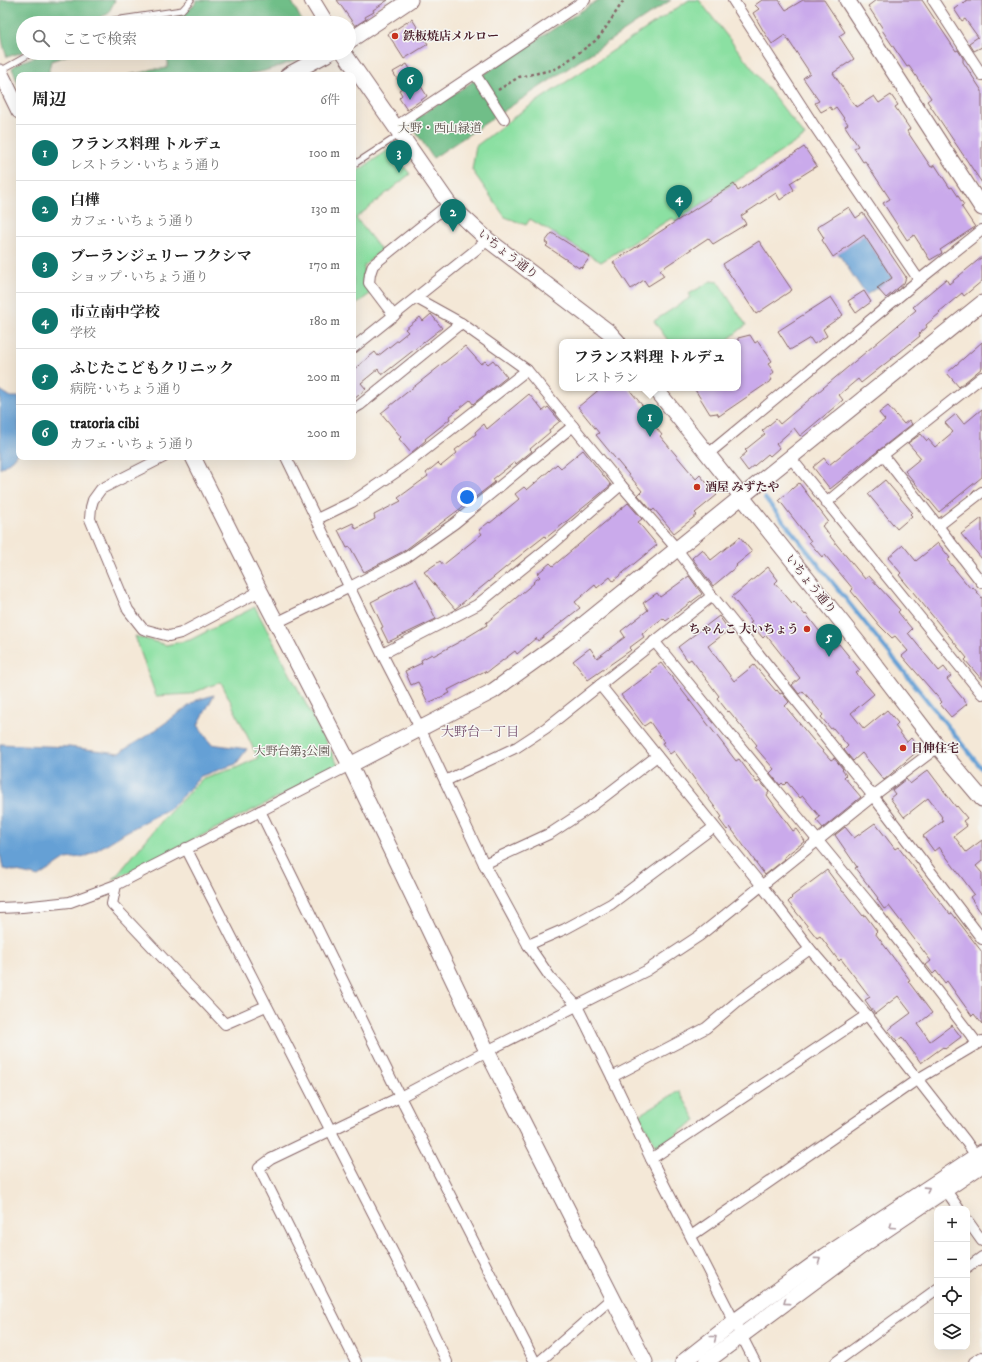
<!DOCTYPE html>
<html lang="ja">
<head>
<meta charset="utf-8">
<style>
  body { margin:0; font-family:"IM FELL DW Pica","Noto Serif JP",serif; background:#f6f6f6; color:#222 }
  .controls { position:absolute; right:12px; bottom:12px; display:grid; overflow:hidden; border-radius:8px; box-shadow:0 4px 16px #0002 }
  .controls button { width:36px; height:36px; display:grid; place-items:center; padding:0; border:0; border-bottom:1px solid #e0e0e0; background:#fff; color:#222; font:20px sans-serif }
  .you { position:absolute; left:467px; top:497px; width:14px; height:14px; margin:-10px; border:3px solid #fff; border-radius:50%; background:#1a73e8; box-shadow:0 0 0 6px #1a73e833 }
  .badge { display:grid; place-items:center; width:26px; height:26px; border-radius:50%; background:#0f766e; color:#fff; font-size:13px; font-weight:700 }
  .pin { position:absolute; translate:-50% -33px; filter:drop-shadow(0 1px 2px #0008) }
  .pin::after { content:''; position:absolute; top:21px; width:14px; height:12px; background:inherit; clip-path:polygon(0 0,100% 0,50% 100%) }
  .popup { position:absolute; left:559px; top:339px; width:182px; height:52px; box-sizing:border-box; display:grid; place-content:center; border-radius:8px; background:#fff; filter:drop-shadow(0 1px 3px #0005); font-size:13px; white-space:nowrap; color:#767676 }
  .popup b { font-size:15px; color:#222 }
  .popup::after { content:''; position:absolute; left:50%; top:100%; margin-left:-8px; border:8px solid transparent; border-top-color:#fff }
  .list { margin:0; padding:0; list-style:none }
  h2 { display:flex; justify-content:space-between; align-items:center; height:52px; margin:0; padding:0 16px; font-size:17px }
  h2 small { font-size:13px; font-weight:400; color:#767676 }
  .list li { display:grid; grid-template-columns:26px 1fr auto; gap:12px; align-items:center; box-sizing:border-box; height:56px; padding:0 16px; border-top:1px solid #e0e0e0 }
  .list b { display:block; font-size:15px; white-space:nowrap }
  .list p { margin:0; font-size:13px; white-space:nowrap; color:#767676 }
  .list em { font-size:13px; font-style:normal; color:#767676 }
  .icon { flex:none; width:22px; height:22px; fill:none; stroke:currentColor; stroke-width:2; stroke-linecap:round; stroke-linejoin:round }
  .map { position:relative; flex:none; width:982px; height:1362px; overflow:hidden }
  .search { position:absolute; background:#fff; box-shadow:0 4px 16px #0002; left:16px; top:16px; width:340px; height:44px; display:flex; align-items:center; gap:10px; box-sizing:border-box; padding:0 14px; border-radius:22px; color:#767676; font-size:15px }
  .panel { position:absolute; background:#fff; box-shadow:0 4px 16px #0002; left:16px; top:72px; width:340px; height:388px; border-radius:8px }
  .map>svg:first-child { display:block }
  .green { fill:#8be0a2; stroke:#6a8066 }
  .forest { fill:#70be88; stroke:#5d6e5a }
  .water { fill:#65a0d5; stroke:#586080 }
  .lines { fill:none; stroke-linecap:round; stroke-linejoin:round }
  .stream { stroke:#65a0d5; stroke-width:4 }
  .building { fill:#caaaeb }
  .lane-casing { stroke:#866567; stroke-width:7 }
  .street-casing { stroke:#866567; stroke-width:12 }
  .secondary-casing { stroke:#866567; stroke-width:17 }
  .path { stroke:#866567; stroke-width:2.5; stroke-dasharray:3 3; stroke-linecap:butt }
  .lane { stroke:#fff; stroke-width:5 }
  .street { stroke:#fff; stroke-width:10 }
  .secondary { stroke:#fff; stroke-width:15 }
  .oneway { stroke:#ae9aa0 }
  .poi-dot { fill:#c8321e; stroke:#f6f6f2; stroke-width:1.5 }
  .labels { text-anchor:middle; stroke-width:3; stroke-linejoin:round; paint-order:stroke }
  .poi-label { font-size:12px; font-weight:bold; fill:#4a1f2b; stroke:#f6f6f2; text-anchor:start }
  .park-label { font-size:12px; fill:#5a4f49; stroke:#f6f6f2 }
  .street-label { font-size:12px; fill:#4a1f2b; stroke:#f6f6f2 }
  .neighbourhood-label { font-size:13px; fill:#77506e; stroke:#f6f6f2 }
</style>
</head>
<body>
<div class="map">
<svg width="982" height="1362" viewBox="0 0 982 1362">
  <rect width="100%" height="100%" fill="#f6f6f2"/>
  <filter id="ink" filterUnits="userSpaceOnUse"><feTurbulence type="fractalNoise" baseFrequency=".025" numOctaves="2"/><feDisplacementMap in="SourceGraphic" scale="8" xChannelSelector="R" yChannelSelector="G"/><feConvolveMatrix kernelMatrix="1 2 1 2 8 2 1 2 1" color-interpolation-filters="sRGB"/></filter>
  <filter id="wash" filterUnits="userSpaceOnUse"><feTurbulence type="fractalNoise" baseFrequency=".012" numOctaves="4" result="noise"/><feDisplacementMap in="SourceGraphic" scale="16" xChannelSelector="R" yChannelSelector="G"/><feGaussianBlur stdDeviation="0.9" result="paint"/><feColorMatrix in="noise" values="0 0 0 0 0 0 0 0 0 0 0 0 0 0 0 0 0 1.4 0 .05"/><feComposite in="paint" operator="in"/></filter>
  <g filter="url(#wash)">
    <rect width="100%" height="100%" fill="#f4e8d7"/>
    <g class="green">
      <polygon points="689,0 699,0 805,136 676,221 672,218 601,262 530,219 526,225 505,217 472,170 476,146 518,114"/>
      <polygon points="390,149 410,174 356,218 381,250 364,266 363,282 371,293 353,307 353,174"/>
      <polygon points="711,281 718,282 746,325 725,342 669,342 654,321 691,297 689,294"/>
      <polygon points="255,607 339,767 113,880 165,817 203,778 236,768 258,758 221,682 190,694 156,696 135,636 166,645 190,640"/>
      <polygon points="679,1091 696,1120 657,1148 639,1115"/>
    </g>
    <g class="forest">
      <path d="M0 0H115L108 14 85 23 78 20 71 22 70 23H23V52L7 57C0 40 0 20 0 0Z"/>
      <polygon points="196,0 291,0 303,23 118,23 154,20 184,14 195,4"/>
      <polygon points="598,0 671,0 433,158 414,129 412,121"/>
      <path d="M43 53H74L51 61 49 69V75H19V86L12 68C21 60 33 59 43 53Z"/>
      <polygon points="165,53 308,53 304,58 264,71 244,75 128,75 145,72 152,69 162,69 167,68 168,61"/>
    </g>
    <g class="water">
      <polygon points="864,235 892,278 866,295 838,253"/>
      <polygon points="0,390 11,397 19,397 19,450 13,459 0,469"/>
      <polygon points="214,695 198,725 211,744 247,749 236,764 201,776 172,807 126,832 87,856 66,859 39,877 3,869 0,853 0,744 69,747 119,753 154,731 197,700"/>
    </g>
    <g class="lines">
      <polyline class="stream" points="765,498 982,769"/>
    </g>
    <g id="blocks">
      <g class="building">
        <polygon points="337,0 388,0 373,10 374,12 365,17 366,19 355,26"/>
        <polygon points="762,0 779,0 786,10 803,0 824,0 845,32 839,36 854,59 833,73 855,106 856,105 857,107 874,96 879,103 891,95 898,105 895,107 910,129 907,131 931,167 935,165 950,188 952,187 964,205 961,206 975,227 940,250 942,253 930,260 914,235 907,240 883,203 890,199 865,161 863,162 854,148 858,146 845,126 848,124 836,107 832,110 830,107 821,112 815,103 819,101 803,78 810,73 785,35 772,44 764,32 753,13 759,9 755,5"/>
        <polygon points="876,0 922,0 956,51 958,50 963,58 963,62 982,91 982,183 927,101 931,98 909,66 907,67 882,30 883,29 868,6"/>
        <polygon points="967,0 982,0 982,47 974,51 969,43 978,37 965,19 962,21 954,9"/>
        <polygon points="412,19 428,44 404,59 388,34"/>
        <polygon points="407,64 427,96 407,110 399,98 402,95 399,90 402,88 393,72"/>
        <polygon points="804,147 817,166 790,183 794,190 780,200 776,193 741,216 746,224 713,244 708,238 660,270 664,276 648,286 644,280 631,289 613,262 734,184 738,191"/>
        <polygon points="849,207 856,218 863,213 906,277 904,283 886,298 877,288 892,278 864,235 833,257 822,240 824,238 817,227"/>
        <polygon points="552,233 590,257 582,268 580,266 579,268 546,246 548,244 545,242"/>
        <polygon points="759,241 792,290 756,314 723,264"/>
        <polygon points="982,257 982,281 964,296 962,293 939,312 940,313 926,325 927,327 919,334 920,336 861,383 858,379 839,395 843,400 800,436 794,428 776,444 779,448 770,456 768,454 748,471 739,459 747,452 745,450 765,434 762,431 776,419 780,424 916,310 913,307 928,294 946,279 949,284"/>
        <polygon points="864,291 871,302 856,313 848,301"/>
        <polygon points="831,297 843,315 823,329 827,336 814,344 810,338 790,350 778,331"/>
        <polygon points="431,314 442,328 382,375 378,369 361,383 366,389 353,400 353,370 375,352 378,356 408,332 405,329 420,317 423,321"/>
        <polygon points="750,335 755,343 758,341 772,361 768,364 774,372 770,377 772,380 719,416 717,413 710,414 694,388 738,388 738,338"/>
        <polygon points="982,342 982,368 959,387 947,373"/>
        <polygon points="465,346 481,364 485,361 488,364 493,360 507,377 473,404 470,400 449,417 450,419 425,439 426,440 411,453 399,439 401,437 381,413"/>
        <polygon points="601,388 628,388 651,416 648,418 662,435 660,436 696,479 700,475 717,495 695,513 697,515 674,533 654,509 652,511 638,495 642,491 596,435 599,433 578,407"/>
        <polygon points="529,394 543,411 548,407 560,421 549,430 550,432 530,449 532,451 516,464 515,462 493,479 495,482 477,496 404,551 364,572 350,547 347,548 338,530 353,523 356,529 375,519 374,515 401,501 398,498 428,476 426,473 438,463 441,466 457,453 455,450 476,434 475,432 484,424 487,429"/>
        <polygon points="888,406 904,424 909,420 912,424 830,489 813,467 824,458 829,465 885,420 879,413"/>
        <polygon points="982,409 982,477 939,512 905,471 921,458 908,443 921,434 927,441 928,439 935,447 953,432 945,423 956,414 964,424"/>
        <polygon points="583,450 611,485 546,538 545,536 522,554 455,609 424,572 440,561 443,565 482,534 479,530 489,522 490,523 519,499 515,494 524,487 527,490 557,464 561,468"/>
        <polygon points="885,480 912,512 910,514 912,516 897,529 868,494"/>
        <polygon points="799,483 828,521 822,526 837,545 865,579 869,576 900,610 898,612 912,629 908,633 939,671 944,667 951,676 947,679 967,704 951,717 940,704 942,702 902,656 908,651 895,636 892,638 880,626 851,591 853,589 825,555 822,557 809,542 811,541 779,500"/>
        <polygon points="628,503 642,519 638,522 657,545 613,581 610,577 597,588 595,585 575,602 580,608 538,641 536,638 517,654 515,651 486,673 485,671 448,690 450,693 428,703 418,682 411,685 405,671 422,663 421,660 432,654 433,656 459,642 487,625 486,623 534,583 533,582 540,577 537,574 550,563 553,566"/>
        <polygon points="982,518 982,559 961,534"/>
        <polygon points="740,537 752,552 736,565 737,566 713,586 692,558 702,549 711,560"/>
        <polygon points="938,543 950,558 947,560 971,589 973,587 982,598 982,680 965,660 967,658 899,575 901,573 888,558 903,545 916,561"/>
        <polygon points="768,567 778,580 775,583 792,603 794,601 805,615 806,614 833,649 839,644 860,670 856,673 874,694 851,713 864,729 887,710 898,723 895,726 907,742 911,738 920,749 884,780 862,753 853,761 844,750 848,746 833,728 831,729 821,717 823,715 803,691 799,694 792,685 800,678 766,635 763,638 750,623 752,622 732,597"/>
        <polygon points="689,576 702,594 666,621 663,618 642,634 644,637 629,648 631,650 588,680 573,661 590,648 597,658 625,637 621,631 648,610 643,603 657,593 660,597"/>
        <polygon points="416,579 436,619 388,642 381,628 383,627 371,602"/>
        <polygon points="719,616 729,630 708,646 734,681 754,665 776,691 777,690 780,694 782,693 789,702 785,706 813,740 831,760 834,758 843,769 842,770 846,775 844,777 861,797 823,828 816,820 820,817 803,796 800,798 787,782 784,785 782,783 780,785 770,773 774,769 755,747 757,745 729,711 728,712 717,698 719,696 691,659 688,661 678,647"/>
        <polygon points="661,663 736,761 739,759 757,783 760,781 769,792 767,795 793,831 796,829 805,841 784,857 785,859 765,875 730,827 727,830 719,819 722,817 674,751 670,754 662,743 664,742 650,722 644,726 621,695 652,672 651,670"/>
        <polygon points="928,770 956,807 957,806 967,818 963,821 967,826 954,836 966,852 982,840 982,861 976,866 982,873 982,914 970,897 974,894 939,847 934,851 923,836 943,821 941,818 942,817 928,798 904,817 890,798 895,794 892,790 906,779 910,784"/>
        <polygon points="875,823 895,849 898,847 950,914 952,913 982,952 982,1024 974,1014 972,1016 947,981 945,983 936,971 933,974 926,965 931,961 889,906 884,909 877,899 878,898 855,868 857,867 835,835 845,827 854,838"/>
        <polygon points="827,870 843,892 844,892 863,916 865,915 877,931 875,933 910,980 908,981 932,1013 918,1024 930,1041 952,1025 961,1037 945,1049 943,1047 921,1063 902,1037 897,1041 888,1030 911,1013 898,996 875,1014 865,1000 870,997 841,959 839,961 820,936 817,938 788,902 792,898 791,897"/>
      </g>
    </g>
  </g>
  <g filter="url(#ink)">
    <use href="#blocks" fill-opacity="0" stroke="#866567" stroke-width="1"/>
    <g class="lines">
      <g class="lane-casing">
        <g id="lane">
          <polyline points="102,23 114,20 182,10 191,0"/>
          <polyline points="0,71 32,53"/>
          <polyline points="353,165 399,135"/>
        </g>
      </g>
      <g class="street-casing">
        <g id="street">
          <polyline points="733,0 813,124 919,280"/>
          <polyline points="933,0 982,75"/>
          <polyline points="475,74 504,119"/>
          <polyline points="395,127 585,0"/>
          <polyline points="416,298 461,323 527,370 621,485 676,548 712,596 873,796 982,939"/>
          <polyline points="394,316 369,283 370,274 373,265 449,204"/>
          <polyline points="353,348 488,240"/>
          <polyline points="982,377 883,455 938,526 982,492"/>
          <polyline points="353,409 360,405 461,323"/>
          <polyline points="708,454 919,280 982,230"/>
          <polyline points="164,457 101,489 93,500 91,507 90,519 128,610 143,629 169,636 181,633 260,591"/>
          <polyline points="286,457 382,654 420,728 484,864 528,945 550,977 577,1006 612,1077 651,1159 755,1362"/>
          <polyline points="790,457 982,694"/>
          <polyline points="826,503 883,455"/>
          <polyline points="317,519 352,502 402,468 527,370"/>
          <polyline points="938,526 982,583"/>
          <polyline points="276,623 350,587 407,557 455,523 573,426"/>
          <polyline points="654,641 771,784 870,904 977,1043"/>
          <polyline points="382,654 477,605 554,543 621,485"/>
          <polyline points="600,685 762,886 810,949 867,1015 965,1140 976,1156"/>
          <polyline points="445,781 517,747 546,728 600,685 712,596"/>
          <polyline points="260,811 400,1097 535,1362"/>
          <polyline points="186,848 421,1307 447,1362"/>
          <polyline points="484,864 551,833 592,806 657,756"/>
          <polyline points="0,908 22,907 70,902 116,885"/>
          <polyline points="528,945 565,929 611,904 714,827"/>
          <polyline points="266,1006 225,1024 112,904 116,885 350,765"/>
          <polyline points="612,1077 706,1028 738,1001 810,949"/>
          <polyline points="651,1159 867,1015"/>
          <polyline points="945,1189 959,1209"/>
          <polyline points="967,1220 982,1241"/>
          <polyline points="691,1236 918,1079 982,1041"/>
          <polyline points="967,1268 982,1257"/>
          <polyline points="356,1362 259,1168 271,1159 400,1097 487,1051 646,971 699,936 873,796 938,747"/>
          <polyline points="539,1362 612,1298"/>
          <polyline points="836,1362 937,1289"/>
          <polyline points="974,1362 982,1357"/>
        </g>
      </g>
      <g class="secondary-casing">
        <g id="secondary">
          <polyline points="312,0 326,23"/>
          <polyline points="847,0 982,208"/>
          <polyline points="349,41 410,0"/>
          <polyline points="344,53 449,204 488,240 609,332 618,342"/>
          <polyline points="0,72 19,111"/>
          <polyline points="288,75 329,53"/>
          <polyline points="655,388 860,645 938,747 982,799"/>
          <polyline points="193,457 260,591 350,765 487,1051 645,1362"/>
          <polyline points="350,765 493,691 564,640 982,303"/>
          <polyline points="683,1362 735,1321 825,1256 982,1152"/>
          <polyline points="706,1362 859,1248 982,1165"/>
        </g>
      </g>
      <polyline class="path" points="498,90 519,77 552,70 559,67 595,41 601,35 624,0"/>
      <use href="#lane" class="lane"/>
      <use href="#street" class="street"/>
      <use href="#secondary" class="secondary"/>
    </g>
    <defs><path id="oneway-chevron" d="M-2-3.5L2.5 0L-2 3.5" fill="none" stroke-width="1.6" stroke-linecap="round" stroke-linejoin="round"/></defs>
    <g class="oneway">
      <use href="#oneway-chevron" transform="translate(927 1189) rotate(-33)"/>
      <use href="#oneway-chevron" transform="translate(892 1226) rotate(146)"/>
      <use href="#oneway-chevron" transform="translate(818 1260) rotate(-36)"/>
      <use href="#oneway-chevron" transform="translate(786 1302) rotate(144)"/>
      <use href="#oneway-chevron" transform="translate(714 1338) rotate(-38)"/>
    </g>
  </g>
  <g class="poi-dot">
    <circle cx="395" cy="36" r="4"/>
    <circle cx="697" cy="487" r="4"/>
    <circle cx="807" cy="629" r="4"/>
    <circle cx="903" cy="748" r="4"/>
  </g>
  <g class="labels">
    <g class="poi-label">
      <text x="403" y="40">鉄板焼店メルロー</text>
      <text x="705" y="491">酒屋 みずたや</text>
      <text x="799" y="633" text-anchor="end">ちゃんこ 大いちょう</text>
      <text x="911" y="752">日伸住宅</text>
    </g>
    <g class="park-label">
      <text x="440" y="132">大野・西山緑道</text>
      <text x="292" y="755">大野台第3公園</text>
    </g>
    <g class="street-label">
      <text transform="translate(508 254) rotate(38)" y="4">いちょう通り</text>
      <text transform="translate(811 584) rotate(51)" y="4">いちょう通り</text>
    </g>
    <g class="neighbourhood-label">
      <text x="480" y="736">大野台一丁目</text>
    </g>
  </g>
</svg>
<div class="controls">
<button>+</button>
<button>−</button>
<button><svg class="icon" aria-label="locate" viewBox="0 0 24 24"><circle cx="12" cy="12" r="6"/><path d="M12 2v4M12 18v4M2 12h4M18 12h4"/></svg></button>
<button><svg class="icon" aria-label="layers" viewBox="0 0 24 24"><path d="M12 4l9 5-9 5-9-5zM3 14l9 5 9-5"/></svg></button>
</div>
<div class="you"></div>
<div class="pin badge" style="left:650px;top:437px">1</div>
<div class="popup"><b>フランス料理 トルデュ</b>レストラン</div>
<div class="pin badge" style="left:453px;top:232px">2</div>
<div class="pin badge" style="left:399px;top:173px">3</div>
<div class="pin badge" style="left:679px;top:218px">4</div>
<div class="pin badge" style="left:829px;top:657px">5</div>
<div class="pin badge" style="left:410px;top:100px">6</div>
<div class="search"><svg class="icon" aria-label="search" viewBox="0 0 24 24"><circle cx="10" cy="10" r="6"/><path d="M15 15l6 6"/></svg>ここで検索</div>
<section class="panel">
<h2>周辺<small>6件</small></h2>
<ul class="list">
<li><span class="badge">1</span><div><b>フランス料理 トルデュ</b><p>レストラン · いちょう通り</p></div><em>100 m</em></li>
<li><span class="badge">2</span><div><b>白樺</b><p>カフェ · いちょう通り</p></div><em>130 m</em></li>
<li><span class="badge">3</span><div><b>ブーランジェリー フクシマ</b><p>ショップ · いちょう通り</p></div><em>170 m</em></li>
<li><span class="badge">4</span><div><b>市立南中学校</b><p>学校</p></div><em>180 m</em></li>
<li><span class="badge">5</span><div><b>ふじたこどもクリニック</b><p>病院 · いちょう通り</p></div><em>200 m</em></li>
<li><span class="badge">6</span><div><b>tratoria cibi</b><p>カフェ · いちょう通り</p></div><em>200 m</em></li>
</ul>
</section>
</div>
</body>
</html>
